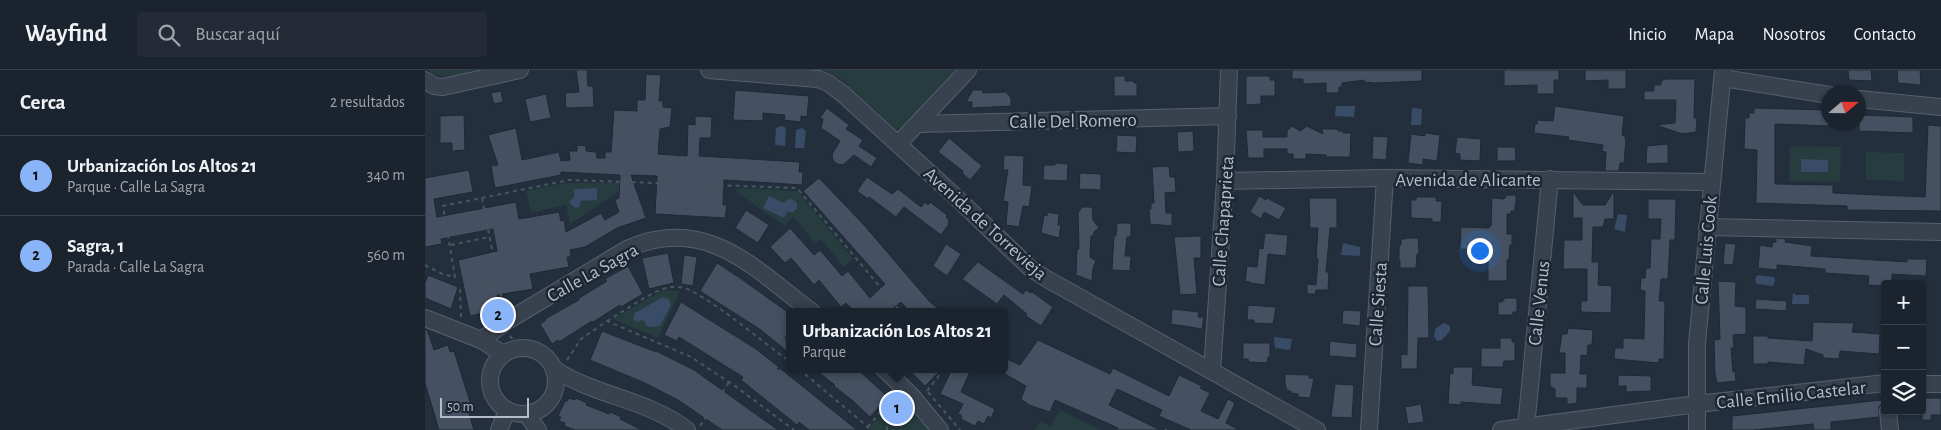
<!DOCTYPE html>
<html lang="es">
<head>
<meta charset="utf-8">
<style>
  body { margin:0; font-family:"Alegreya Sans",sans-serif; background:#242b36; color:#f1f3f6 }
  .controls { position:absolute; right:15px; bottom:15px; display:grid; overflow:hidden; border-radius:5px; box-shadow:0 1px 4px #0004 }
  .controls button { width:45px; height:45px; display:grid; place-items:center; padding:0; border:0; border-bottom:1px solid #39404a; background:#1b232e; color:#f1f3f6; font:25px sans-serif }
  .compass { position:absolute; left:1396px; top:15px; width:45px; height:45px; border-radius:50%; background:#1b232e; box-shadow:0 1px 4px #0004; rotate:70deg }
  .scale { position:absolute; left:15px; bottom:12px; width:89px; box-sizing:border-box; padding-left:5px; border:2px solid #b4bcc9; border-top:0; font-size:14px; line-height:18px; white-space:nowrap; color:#b4bcc9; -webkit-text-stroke:4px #1d2633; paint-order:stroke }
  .you { position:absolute; left:1054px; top:180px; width:18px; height:18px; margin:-12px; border:4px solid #fff; border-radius:50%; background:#1a73e8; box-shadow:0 0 0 8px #1a73e833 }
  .badge { display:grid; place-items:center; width:32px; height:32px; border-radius:50%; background:#8ab4f8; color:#111; font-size:16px; font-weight:700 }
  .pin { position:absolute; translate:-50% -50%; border:2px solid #fff; box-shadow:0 1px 5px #0006 }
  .popup { position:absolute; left:361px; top:238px; width:222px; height:65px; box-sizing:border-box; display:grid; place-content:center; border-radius:5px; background:#1b232e; filter:drop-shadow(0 1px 4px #0005); font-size:16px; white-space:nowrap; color:#a0a4aa }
  .popup b { font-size:19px; color:#f1f3f6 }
  .popup::after { content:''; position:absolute; left:50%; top:100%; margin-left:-10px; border:10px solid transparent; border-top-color:#1b232e }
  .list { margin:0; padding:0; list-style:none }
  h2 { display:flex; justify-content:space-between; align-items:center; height:65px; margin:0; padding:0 20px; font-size:21px }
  h2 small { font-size:16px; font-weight:400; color:#a0a4aa }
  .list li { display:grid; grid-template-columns:32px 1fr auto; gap:15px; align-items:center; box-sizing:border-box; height:80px; padding:0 20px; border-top:1px solid #39404a }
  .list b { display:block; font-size:19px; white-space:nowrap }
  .list p { margin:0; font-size:16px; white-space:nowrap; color:#a0a4aa }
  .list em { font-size:16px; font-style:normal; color:#a0a4aa }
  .icon { flex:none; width:28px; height:28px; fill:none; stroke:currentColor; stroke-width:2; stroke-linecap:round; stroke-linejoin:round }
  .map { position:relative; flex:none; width:1516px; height:360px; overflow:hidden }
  header { display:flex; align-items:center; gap:30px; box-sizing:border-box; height:70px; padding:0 25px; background:#1b232e; border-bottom:1px solid #39404a }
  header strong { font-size:24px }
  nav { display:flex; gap:28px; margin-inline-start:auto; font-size:18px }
  .search { width:350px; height:45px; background:#242b36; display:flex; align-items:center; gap:12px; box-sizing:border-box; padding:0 18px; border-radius:5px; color:#a0a4aa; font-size:19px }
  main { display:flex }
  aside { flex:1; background:#1b232e }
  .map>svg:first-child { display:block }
  .green { fill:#263c3f }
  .water { fill:#394c67 }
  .building { fill:#455162; stroke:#1f2835 }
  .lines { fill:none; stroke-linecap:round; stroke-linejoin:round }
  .minor-casing { stroke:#565f6c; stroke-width:18 }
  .path { stroke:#44595c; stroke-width:2; stroke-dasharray:4 4; stroke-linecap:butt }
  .minor { stroke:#38414e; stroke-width:16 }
  .labels { text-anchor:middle; stroke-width:5; stroke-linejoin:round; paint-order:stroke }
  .street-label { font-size:19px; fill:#b4bcc9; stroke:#1d2633 }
</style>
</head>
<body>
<header>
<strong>Wayfind</strong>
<div class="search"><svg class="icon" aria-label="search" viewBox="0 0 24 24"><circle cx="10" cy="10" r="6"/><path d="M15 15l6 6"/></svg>Buscar aquí</div>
<nav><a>Inicio</a><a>Mapa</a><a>Nosotros</a><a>Contacto</a></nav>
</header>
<main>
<aside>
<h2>Cerca<small>2 resultados</small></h2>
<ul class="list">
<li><span class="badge">1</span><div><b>Urbanización Los Altos 21</b><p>Parque · Calle La Sagra</p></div><em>340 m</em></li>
<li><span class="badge">2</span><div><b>Sagra, 1</b><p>Parada · Calle La Sagra</p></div><em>560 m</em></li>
</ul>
</aside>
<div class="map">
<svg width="1516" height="360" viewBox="0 0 1516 360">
  <rect width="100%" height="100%" fill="#242f3e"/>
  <g class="green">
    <path d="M4 0H52C36 3 17 13 4 0Z"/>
    <polygon points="393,0 530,0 478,56 471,59 416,9 403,2"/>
    <polygon points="1365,76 1416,77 1415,112 1364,111"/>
    <polygon points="1441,82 1479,83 1479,111 1441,110"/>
    <polygon points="140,113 198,113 199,118 145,154 141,135 106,143 101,121"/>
    <polygon points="314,118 373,121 428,189 419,197 396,169 390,173 368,146 360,156 310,121"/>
    <polygon points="238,220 255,221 233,268 188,249"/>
    <polygon points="471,323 503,360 443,360"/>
    <polygon points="635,340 676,360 609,360 615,351 626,356"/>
  </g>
  <g class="water">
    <polygon points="911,36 930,36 929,47 910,46"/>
    <polygon points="987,38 997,39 996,55 986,55"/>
    <polygon points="357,56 361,58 360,76 350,75 351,58"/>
    <polygon points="377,58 381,61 379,78 370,78 371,60"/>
    <polygon points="1376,89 1403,90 1403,102 1376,102"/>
    <polygon points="172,118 172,130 156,131 154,137 151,138 146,135 145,131 149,127 149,119"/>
    <polygon points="344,126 359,133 362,130 367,129 372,133 372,138 368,142 362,142 359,148 338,138"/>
    <polygon points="1193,144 1202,145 1200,162 1189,159"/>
    <polygon points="918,173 935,177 935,186 916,185"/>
    <polygon points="1332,205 1349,207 1350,211 1348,216 1332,214 1330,210"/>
    <polygon points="1368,223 1371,225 1384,225 1384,234 1367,234"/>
    <polygon points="238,227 244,229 246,235 235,256 225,257 221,256 220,252 217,250 212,252 208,249 210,243"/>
    <polygon points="1019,253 1025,256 1025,261 1017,270 1012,271 1009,266 1010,259"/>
    <polygon points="849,267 867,269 865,280 850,278"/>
  </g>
  <g class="building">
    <polygon points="151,0 162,0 163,16 168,16 169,37 141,38 140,23 154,22"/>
    <polygon points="867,0 997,0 997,11 950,13 939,12 939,10 917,13 917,17 914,17 914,23 901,23 901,13 878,14 878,9 867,9"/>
    <polygon points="1079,0 1134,0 1134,10 1129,10 1129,24 1112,24 1112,15 1079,16"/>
    <polygon points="1160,0 1201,0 1201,19 1183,19 1183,10 1160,11"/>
    <polygon points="1423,0 1446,0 1447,11 1424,10"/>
    <polygon points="1472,0 1495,0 1496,15 1473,13"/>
    <polygon points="221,4 236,5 234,31 238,31 238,37 247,38 245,57 235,59 233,84 262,86 263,54 270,55 270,46 287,47 286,68 275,68 274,86 375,92 374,102 378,102 377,115 299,110 298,135 302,135 300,148 230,144 232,106 206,105 221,148 192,158 160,177 145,180 146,187 142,187 144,197 105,204 108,219 72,225 74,232 70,233 72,240 45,246 33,190 72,181 68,159 16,169 17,174 0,177 0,108 44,100 48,122 9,129 12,147 91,132 94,149 134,142 136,151 139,150 141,162 176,143 180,150 194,142 190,130 194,128 195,105 136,102 136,105 70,118 66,96 73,95 63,65 91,58 97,90 134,82 136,91 145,90 144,81 152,81 152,75 161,76 161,81 171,82 172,88 180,88 180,82 186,82 189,40 212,41 212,30 220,30"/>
    <polygon points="689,6 700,6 700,11 709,11 709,13 712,13 712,26 689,26"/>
    <polygon points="821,6 845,6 845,10 850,10 850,26 836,26 836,34 821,35"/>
    <polygon points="1241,9 1270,9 1269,48 1272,48 1271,62 1257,64 1231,55 1250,53 1251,30 1219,30 1219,21 1229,21 1229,15 1236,15 1236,11"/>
    <polygon points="310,20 384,26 382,47 376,46 376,52 359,50 360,45 338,43 338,51 308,50"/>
    <polygon points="548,20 558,20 558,23 581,22 586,28 586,36 547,38 547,32 541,32"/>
    <polygon points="76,21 78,32 69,34 66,23"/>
    <polygon points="121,24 126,48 105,52 100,29"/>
    <polygon points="1130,36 1199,46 1197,65 1200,66 1200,69 1201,70 1199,93 1195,93 1194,101 1180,101 1181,82 1177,81 1178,75 1143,70 1144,67 1109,63 1110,54 1112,54 1112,50 1128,51"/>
    <polygon points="402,38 424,55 421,59 438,70 434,76 452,88 446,97 429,85 418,95 412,94 408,90 407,84 415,71 396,58 398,49 395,48"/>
    <polygon points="1329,38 1404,40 1404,56 1350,54 1350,114 1408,115 1408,123 1500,127 1503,55 1516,56 1516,141 1422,140 1422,136 1331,133 1332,80 1319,79 1320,48 1324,48 1324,43 1329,43"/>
    <polygon points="39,45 40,80 27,81 27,73 15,73 15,46"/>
    <polygon points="1434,45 1488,47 1488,63 1434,61"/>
    <polygon points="867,56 875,61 882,56 898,64 897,59 913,59 913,61 918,61 918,63 926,63 925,87 901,87 901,85 881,84 881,89 868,89 868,84 862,84 862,79 839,79 839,88 823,88 821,60 838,60 838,67 862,67 862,61"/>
    <polygon points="768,61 769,81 753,82 752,62"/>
    <polygon points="1000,63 1015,65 1012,91 998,89 998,95 983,93 986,64 1000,66"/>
    <polygon points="692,65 712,66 711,83 691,82"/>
    <polygon points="948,66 963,67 961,90 947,89"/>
    <polygon points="1032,67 1056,69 1055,91 1035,90 1035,84 1030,83"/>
    <polygon points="524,68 557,96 545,110 537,103 538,101 513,82"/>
    <polygon points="1243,74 1243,93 1221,94 1222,76"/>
    <polygon points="1072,77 1090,77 1091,91 1072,91"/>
    <polygon points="579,85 599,86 598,115 607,116 604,137 598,136 594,157 581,155 583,132 578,131 583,100 578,100"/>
    <polygon points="630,93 643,94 642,111 618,110 619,95 630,95"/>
    <polygon points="744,96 745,107 750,107 751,122 740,123 741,143 747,143 747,156 725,154 724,139 726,139 726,133 729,133 727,97"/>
    <polygon points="655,103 676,104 676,120 654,119"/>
    <polygon points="442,107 467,124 473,119 496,137 500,132 503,135 505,132 522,145 521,147 524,150 523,153 524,154 516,165 479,137 471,147 444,127 443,129 432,121"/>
    <polygon points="394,108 439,155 504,231 517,242 485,242 476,232 464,242 430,242 421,233 416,237 394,210 389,215 366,188 360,193 345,177 365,158 389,185 395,180 417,206 423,201 445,228 460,214 378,121"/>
    <polygon points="1189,121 1189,149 1180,149 1178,157 1168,157 1167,192 1174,192 1173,215 1187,216 1186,243 1156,242 1156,231 1162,231 1162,199 1138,199 1139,170 1157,170 1157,148 1148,148 1148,122 1158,135 1180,135"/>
    <polygon points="1082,125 1091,125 1091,135 1090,135 1090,141 1086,141 1086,144 1082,144 1082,164 1087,164 1087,175 1085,175 1084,190 1082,190 1082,211 1063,211 1063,180 1035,179 1036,157 1064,158 1064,156 1066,156 1067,128 1079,129"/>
    <polygon points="834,126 841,130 842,128 861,138 854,150 839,142 836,149 825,142"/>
    <polygon points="991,127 1011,127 1011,131 1017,131 1016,152 1007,152 1007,149 986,148 986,130 991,130"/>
    <polygon points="884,128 912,128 912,158 905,158 901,202 904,202 903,220 891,220 890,224 882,224 882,214 891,215 893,189 891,188 893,158 885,158"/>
    <polygon points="1223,129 1251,129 1250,170 1245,170 1243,209 1236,209 1234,231 1240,231 1239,289 1234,289 1234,293 1189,289 1190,278 1198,278 1198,268 1219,269 1220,221 1215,220 1216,208 1220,208 1221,198 1225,198 1226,169 1235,169 1236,149 1223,149"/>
    <polygon points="657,137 667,137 668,150 674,158 669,162 668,166 666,166 665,187 671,191 668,198 667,211 651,205 652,179 654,179 653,143"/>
    <polygon points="321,140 344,155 333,173 310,158"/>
    <polygon points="622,142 634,144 633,155 636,155 634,168 616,163 619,145 622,146"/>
    <polygon points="692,153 706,153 706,167 702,167 700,186 706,186 705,201 687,200 689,166 691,166"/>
    <polygon points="840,163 863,165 861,186 843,184 840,215 825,213 825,212 820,211 822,196 832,197 834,178 838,179"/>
    <polygon points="776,166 776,188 769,188 772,224 755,225 749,167"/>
    <polygon points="981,168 993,168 994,184 992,184 991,198 975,198 975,191 974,191 974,175 976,175 976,169 981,169"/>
    <polygon points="1351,168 1361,169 1360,172 1387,176 1386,186 1482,192 1482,189 1502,189 1501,206 1467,204 1467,214 1460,214 1460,216 1443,215 1444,206 1400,203 1400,199 1352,195 1352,200 1333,198 1335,175 1347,177 1348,172 1351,172"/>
    <polygon points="1300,173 1311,174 1308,195 1298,194"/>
    <polygon points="521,174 536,184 522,206 508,196"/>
    <polygon points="243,183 249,213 224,219 217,188"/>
    <polygon points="259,185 272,187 268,216 256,214"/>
    <polygon points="553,192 598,224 601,220 606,223 607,222 628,237 616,256 601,246 602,244 579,225 572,234 537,209"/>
    <polygon points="292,193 315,208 364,243 364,262 360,268 364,272 364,283 336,260 275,221"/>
    <polygon points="203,196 218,224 196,237 195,235 168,252 167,251 134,272 133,270 127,274 115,254 121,250 120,249 154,230 153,229 182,211 180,209"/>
    <polygon points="3,205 33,217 26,239 0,228 0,213"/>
    <polygon points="1293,211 1311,212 1310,236 1321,237 1321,264 1308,265 1309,278 1306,278 1308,302 1310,301 1311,311 1292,313 1290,304 1289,270 1295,269"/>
    <polygon points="983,216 1003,216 1004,268 993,268 992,299 976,299 976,284 982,285"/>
    <polygon points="1080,228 1092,228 1092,242 1088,242 1088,245 1073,245 1073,232 1077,232"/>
    <polygon points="1331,229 1362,231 1361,241 1330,239"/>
    <polygon points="256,232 331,279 354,297 352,299 356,299 432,360 384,360 374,352 372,355 316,310 318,307 254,267 252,271 239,265"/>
    <polygon points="823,235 851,237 848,254 829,253 829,250 822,250"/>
    <polygon points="747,239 774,242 773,247 779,247 777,259 746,254"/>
    <polygon points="918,240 936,241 935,256 917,254"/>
    <polygon points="1388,252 1429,253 1427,262 1455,264 1454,284 1415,281 1414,289 1398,288 1398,285 1381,279 1379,295 1343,292 1343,294 1328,294 1328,266 1343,266 1343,268 1387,271"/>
    <polygon points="1143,258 1168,260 1167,275 1163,275 1162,286 1156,285 1155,304 1162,304 1162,318 1152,318 1152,333 1147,334 1142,334 1142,328 1130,328 1130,319 1125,316 1125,303 1140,303 1140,283 1134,283 1137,264 1142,264"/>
    <polygon points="0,259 2,260 9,280 23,275 25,282 29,281 47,338 43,340 49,360 14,360 0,313"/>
    <polygon points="177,261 231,282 231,281 269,300 353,360 297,360 253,330 220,313 165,290"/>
    <polygon points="1075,268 1087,268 1087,272 1090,272 1090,291 1079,291 1078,297 1056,297 1056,278 1075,278"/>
    <polygon points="613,270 685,304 688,298 744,326 754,305 777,316 775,318 785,323 776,341 793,349 803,329 810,333 801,353 814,360 766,360 734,346 737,340 692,319 684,335 735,360 692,360 693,358 630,330 625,342 604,335 596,329 601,316 580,304 580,288 595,295"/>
    <polygon points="905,271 932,274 931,288 904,286"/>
    <polygon points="818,273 845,273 845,287 843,287 842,293 824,292 823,289 818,289"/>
    <polygon points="1028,297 1048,297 1047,315 1078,318 1076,335 1036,332 1036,335 1023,334 1025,303 1028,304"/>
    <polygon points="389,299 432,299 463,327 445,347 428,331 409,316 410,315"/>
    <polygon points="483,299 517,299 500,316"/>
    <polygon points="527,299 546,299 536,322 570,339 566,348 563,346 559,354 553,351 550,356 536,349 537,346 533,344 538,334 515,324"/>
    <polygon points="860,304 881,305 884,305 884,308 889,308 885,328 873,327 873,324 866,323 866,321 862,321 860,313"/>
    <polygon points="1193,305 1226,306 1226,321 1201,322 1201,316 1193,316"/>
    <polygon points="910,314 929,315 927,348 906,347"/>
    <polygon points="144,328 150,330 151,328 162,333 161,335 184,344 185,342 196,347 195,349 217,360 150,360 139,356 140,353 134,351 136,347 133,346 140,331 142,331"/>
    <polygon points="1497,328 1516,328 1516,345 1506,345 1506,350 1497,350"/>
    <polygon points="1457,330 1457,333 1454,337 1454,347 1406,352 1406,360 1389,360 1388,354 1328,360 1307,360 1307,346"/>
    <polygon points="996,334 999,352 983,354 980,337"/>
  </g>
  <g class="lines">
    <g class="minor-casing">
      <g id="minor">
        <polyline points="284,0 393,9 403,13 418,24 533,129 605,198 622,209 892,360"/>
        <polyline points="1298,8 1404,25"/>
        <polyline points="0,10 9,16 18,17 95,0"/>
        <polyline points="1434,29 1516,37"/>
        <polyline points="493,54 803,46"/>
        <polyline points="473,74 543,0"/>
        <polyline points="800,111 960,108 1286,112"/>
        <polyline points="1282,157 1516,162"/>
        <polyline points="0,248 56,270 78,284"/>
        <path d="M56 270 84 250 202 179C280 144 328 197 387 242"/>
        <circle cx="98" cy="311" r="33"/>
        <path d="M128 298C168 326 223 329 262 360"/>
        <polyline points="459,299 486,325 515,360"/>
        <polyline points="787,301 800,111 804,0"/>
        <polyline points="1497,314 1516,314"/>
        <polyline points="1463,341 1465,360"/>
        <polyline points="102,345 113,360"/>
        <polyline points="1101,357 1125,109"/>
        <polyline points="74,360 82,341"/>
        <polyline points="944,360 960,108"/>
        <polyline points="1076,360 1272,334 1460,313"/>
        <polyline points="1272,360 1272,273 1298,0"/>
      </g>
    </g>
    <g class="path">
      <polyline points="57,128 78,236"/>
      <polyline points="26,175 65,167"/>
      <polyline points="0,195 17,204 30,207 18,136 144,110 372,118 476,242"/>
      <polyline points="36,247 35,220 75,210"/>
      <path d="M182 251C200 241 227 220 246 217 252 216 260 218 265 220 298 238 334 269 364 291"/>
      <path d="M85 266 89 271C104 270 117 272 128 284"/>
      <polyline points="142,290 156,269 182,251 266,287 310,316 369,360"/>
      <polyline points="374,299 443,357 441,360"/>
      <polyline points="502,321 519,299"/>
      <polyline points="503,322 535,360"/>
      <polyline points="275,356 304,312"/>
      <polyline points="443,357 468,326"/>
      <polyline points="462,360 463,332"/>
      <polyline points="741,360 741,359"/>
    </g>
    <use href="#minor" class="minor"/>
  </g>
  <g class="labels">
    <g class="street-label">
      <text transform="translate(648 50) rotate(-1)" y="7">Calle Del Romero</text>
      <text x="1043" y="116">Avenida de Alicante</text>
      <text transform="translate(797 151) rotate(-86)" y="7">Calle Chapaprieta</text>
      <text transform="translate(561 153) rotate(42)" y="7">Avenida de Torrevieja</text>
      <text transform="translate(1280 180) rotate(-85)" y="7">Calle Luis Cook</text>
      <text transform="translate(167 202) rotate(-29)" y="7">Calle La Sagra</text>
      <text transform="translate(1113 233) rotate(-84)" y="7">Calle Venus</text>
      <text transform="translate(952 234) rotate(-86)" y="7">Calle Siesta</text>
      <text transform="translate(1366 324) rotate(-6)" y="7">Calle Emilio Castelar</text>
    </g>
  </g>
</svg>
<div class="controls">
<button>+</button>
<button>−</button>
<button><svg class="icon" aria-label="layers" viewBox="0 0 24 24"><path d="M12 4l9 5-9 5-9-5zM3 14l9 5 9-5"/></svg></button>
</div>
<svg class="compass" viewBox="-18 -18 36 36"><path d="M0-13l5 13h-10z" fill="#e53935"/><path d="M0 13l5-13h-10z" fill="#a0a4aa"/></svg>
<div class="scale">50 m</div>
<div class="you"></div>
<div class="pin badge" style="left:472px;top:338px">1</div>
<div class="popup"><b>Urbanización Los Altos 21</b>Parque</div>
<div class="pin badge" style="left:73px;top:245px">2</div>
</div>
</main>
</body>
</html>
